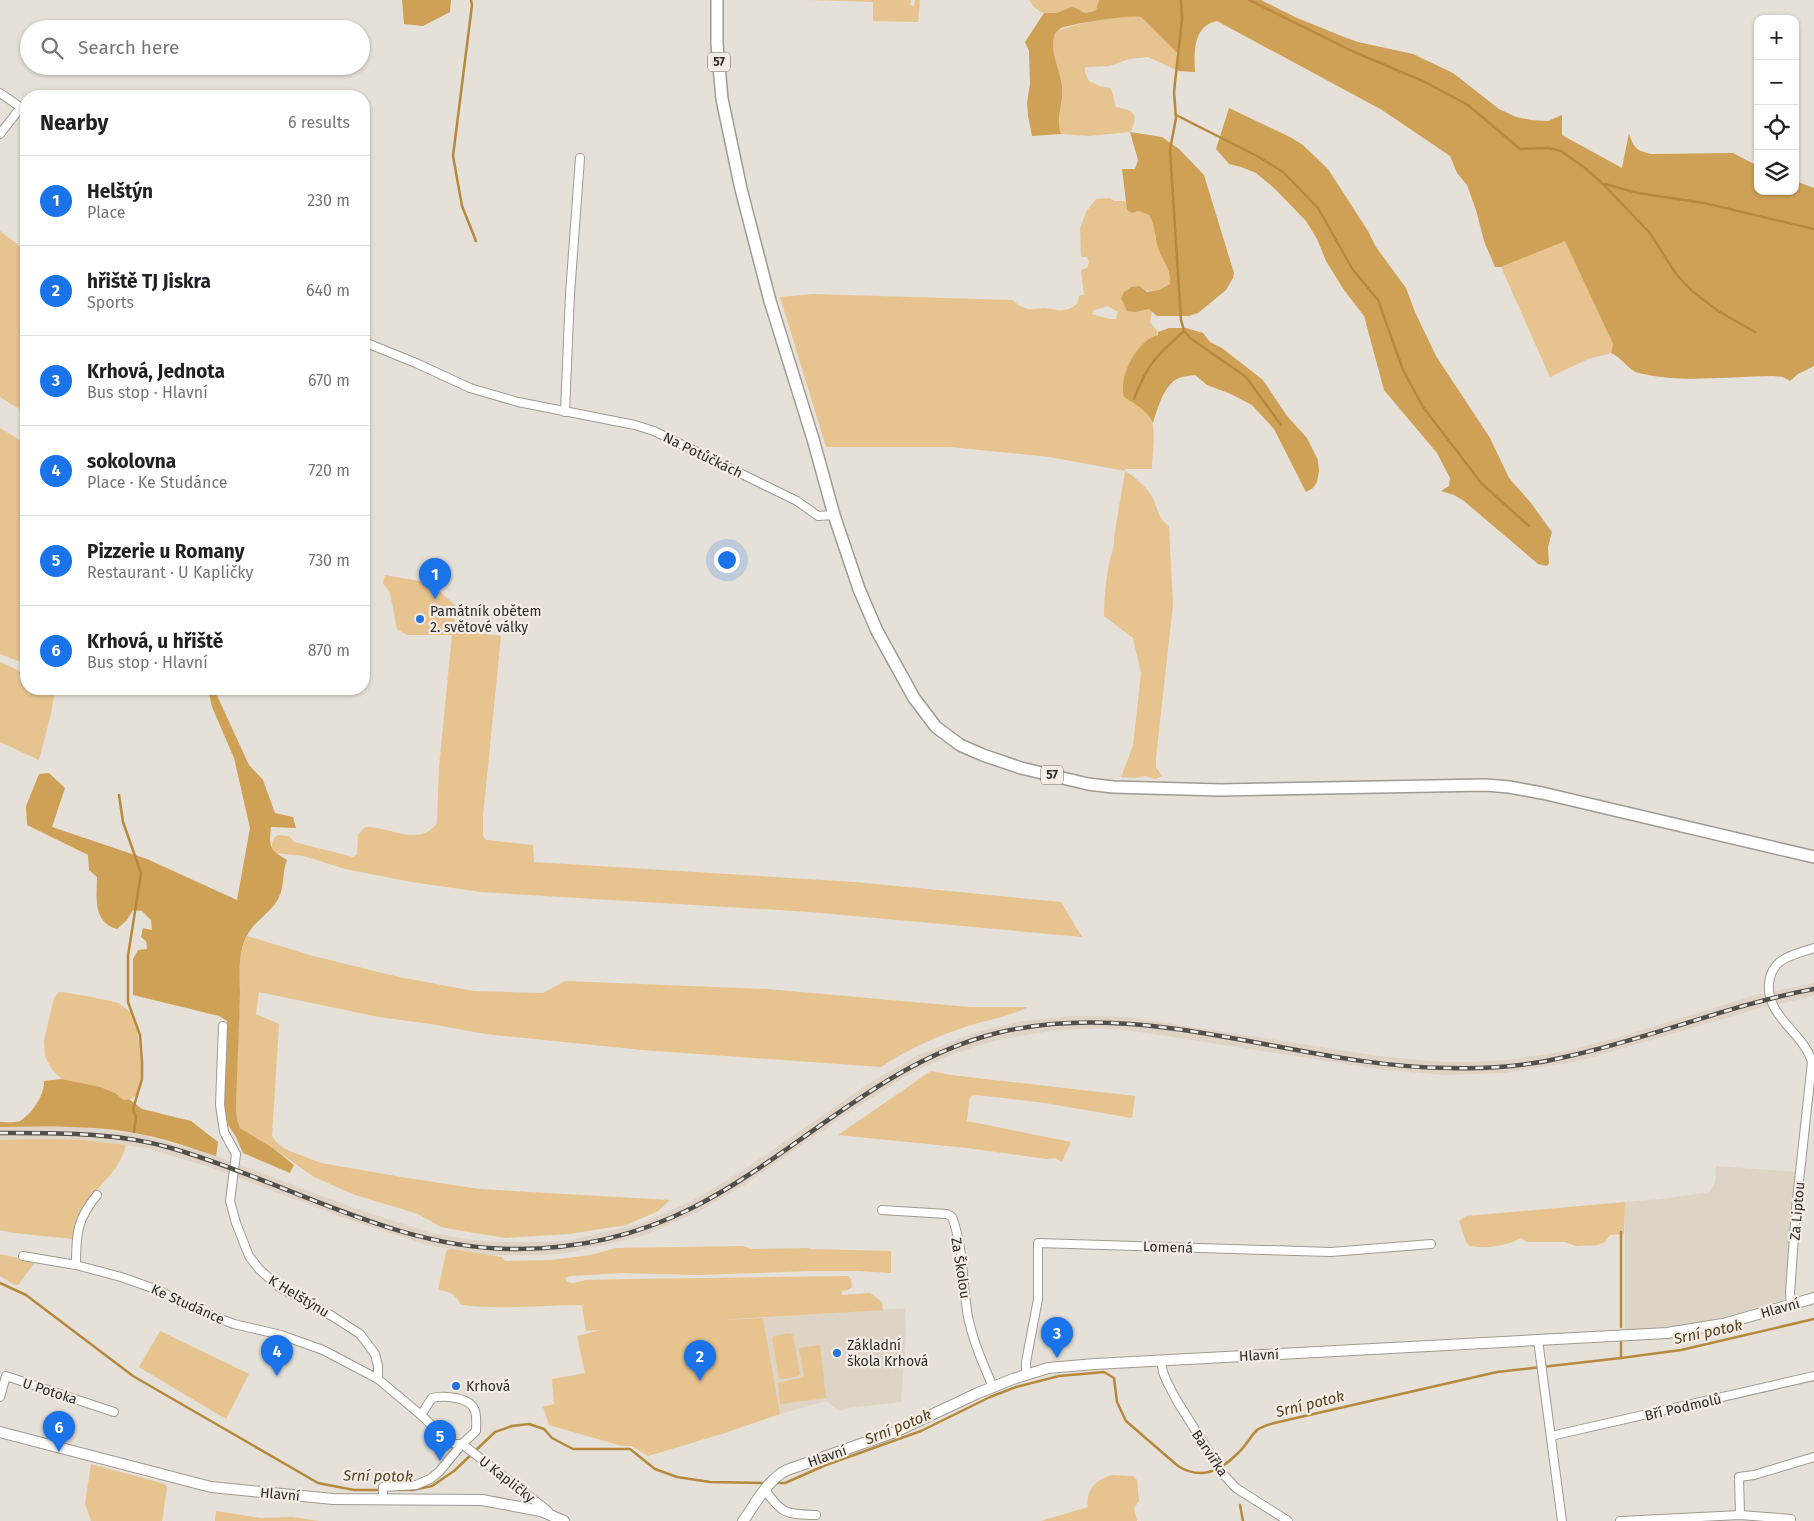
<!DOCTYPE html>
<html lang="en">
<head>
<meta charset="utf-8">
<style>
  body { margin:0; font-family:"Fira Sans",sans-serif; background:#f6f6f6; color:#202124 }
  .controls { position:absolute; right:15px; top:15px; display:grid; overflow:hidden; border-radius:10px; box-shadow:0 1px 4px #0004 }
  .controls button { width:45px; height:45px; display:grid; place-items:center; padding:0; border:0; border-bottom:1px solid #e0e0e0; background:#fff; color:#202124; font:25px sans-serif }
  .you { position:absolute; left:726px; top:559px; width:18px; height:18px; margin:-12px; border:4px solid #fff; border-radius:50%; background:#1a73e8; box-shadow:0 0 0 8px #1a73e833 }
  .badge { display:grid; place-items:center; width:32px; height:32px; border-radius:50%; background:#1a73e8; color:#fff; font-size:16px; font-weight:700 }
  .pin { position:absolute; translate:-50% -41px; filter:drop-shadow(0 1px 2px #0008) }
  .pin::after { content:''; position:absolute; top:26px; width:18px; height:15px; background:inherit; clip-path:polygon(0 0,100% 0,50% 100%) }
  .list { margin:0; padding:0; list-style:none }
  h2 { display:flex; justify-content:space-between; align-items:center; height:65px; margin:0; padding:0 20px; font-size:21px }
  h2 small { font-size:16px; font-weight:400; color:#757577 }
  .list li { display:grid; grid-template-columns:32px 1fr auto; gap:15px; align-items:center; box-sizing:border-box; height:90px; padding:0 20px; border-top:1px solid #e0e0e0 }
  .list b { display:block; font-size:19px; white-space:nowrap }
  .list p { margin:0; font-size:16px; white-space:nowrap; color:#757577 }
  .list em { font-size:16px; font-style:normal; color:#757577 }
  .icon { flex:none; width:28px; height:28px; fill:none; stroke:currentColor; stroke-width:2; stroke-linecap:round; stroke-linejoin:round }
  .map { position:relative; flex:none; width:1814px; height:1521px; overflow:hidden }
  .search { position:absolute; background:#fff; box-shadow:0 1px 4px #0004; left:20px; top:20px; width:350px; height:55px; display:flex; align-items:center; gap:12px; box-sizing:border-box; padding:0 18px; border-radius:28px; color:#757577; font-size:19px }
  .panel { position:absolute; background:#fff; box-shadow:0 1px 4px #0004; left:20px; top:90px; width:350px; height:605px; border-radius:20px }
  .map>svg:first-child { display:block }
  .built { fill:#ded4c5 }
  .green { fill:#e6c38f; fill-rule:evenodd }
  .forest { fill:#cfa156 }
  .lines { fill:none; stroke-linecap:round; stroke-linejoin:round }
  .stream { stroke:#b7893d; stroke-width:2.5 }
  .street-casing { stroke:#9f9a93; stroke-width:10 }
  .secondary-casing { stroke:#9f9a93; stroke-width:12 }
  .primary-casing { stroke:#9f9a93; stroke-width:14 }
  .street { stroke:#fff; stroke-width:8 }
  .secondary { stroke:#fff; stroke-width:10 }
  .primary { stroke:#fff; stroke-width:11 }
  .rail-casing { stroke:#514f4b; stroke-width:4.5 }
  .rail { stroke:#f3ede5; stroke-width:2.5; stroke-dasharray:8; stroke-linecap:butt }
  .poi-dot { fill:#2374de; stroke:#f3ede5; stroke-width:2 }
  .labels { text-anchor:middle; stroke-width:4.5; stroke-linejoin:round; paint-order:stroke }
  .shield { fill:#f3ede5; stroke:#696661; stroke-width:1 }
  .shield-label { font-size:12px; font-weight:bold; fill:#2e2c29 }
  .street-label { font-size:14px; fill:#2e2c29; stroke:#f3ede5 }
  .poi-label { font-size:14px; fill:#2e2c29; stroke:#f3ede5; text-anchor:start }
  .water-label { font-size:15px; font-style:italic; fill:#554020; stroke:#f3ede5 }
</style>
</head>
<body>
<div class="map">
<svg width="1814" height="1521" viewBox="0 0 1814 1521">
  <rect width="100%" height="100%" fill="#e5e0d8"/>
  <g class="built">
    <polygon points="1814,983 1814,996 1760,1008 1590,1058 1563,1064 1505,1073 1444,1075 1385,1070 1127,1030 1100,1028 1050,1031 997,1040 954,1054 924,1067 903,1078 842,1117 746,1184 698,1212 643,1236 573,1252 546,1255 489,1255 431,1246 352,1221 212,1168 146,1148 83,1140 0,1140 0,1127 84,1127 148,1136 216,1156 357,1209 434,1234 490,1242 545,1242 571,1240 610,1231 639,1224 665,1213 692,1201 739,1173 868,1084 918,1055 974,1033 1022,1021 1074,1016 1128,1017 1386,1057 1445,1062 1473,1062 1504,1060 1561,1052 1616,1038 1756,995"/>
    <polygon points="1716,1166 1797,1172 1785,1299 1736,1314 1694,1324 1625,1330 1625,1202 1661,1199 1710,1192 1715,1182"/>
    <polygon points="905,1308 906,1334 901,1402 849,1408 839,1411 826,1401 780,1414 763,1318"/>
  </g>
  <g class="green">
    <polygon points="810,0 911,0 910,5 914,6 915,0 920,0 918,22 873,21 873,2"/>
    <path d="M1029 0H1099L1096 10C1086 14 1081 12 1072 7 1055 17 1040 18 1029 0Z"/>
    <path d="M1136 15 1141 17 1178 54V71L1148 57 1129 59 1109 66 1088 67 1085 68V72L1089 81 1099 86 1111 88 1116 107C1134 110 1140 114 1130 132L1089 136 1060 134C1056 118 1064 101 1062 87 1060 66 1049 55 1055 33 1070 23 1116 18 1136 15Z"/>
    <path d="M1110 198 1114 201H1125L1127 204V210L1135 212 1138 211 1149 215 1155 227V237L1171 278V284C1158 294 1146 291 1131 287L1124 292 1121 298 1136 312 1149 309 1152 311 1150 322 1158 332 1124 397C1133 403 1145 408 1150 417 1157 427 1152 457 1152 469H1125V471C1134 476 1146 487 1151 495 1158 506 1157 519 1169 526L1173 605 1156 758V767L1162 776 1155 779 1145 776 1136 778 1121 777 1133 746 1141 673 1133 638 1104 616C1104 598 1106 581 1109 564 1111 554 1115 546 1114 537L1125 471 1050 457 950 447H826L780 297 813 294 1012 300C1018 305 1025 310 1033 309 1037 309 1041 308 1045 308 1059 310 1065 314 1078 303L1079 296 1084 295 1081 270 1087 268 1089 262 1087 257H1081L1080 229 1086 212 1096 199ZM1108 306 1118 312 1116 319H1110L1092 314 1094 310Z"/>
    <polygon points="0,231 26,251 26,413 0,397"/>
    <polygon points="1565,240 1613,344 1611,353 1588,359 1550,377 1501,267"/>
    <polygon points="0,428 26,444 26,664 0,654"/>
    <path d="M385 575 430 583 456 606 453 631 454 630 501 636 483 816V836L486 840 533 845 534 862 855 882 1061 902 1082 937 810 912 481 892 412 882 345 869 304 856 274 853C271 846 271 839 278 835L289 836 294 842 353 857 357 854 358 835 365 827C389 826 419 848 437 823L439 767 452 635H407L397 629 390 593 383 583Z"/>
    <polygon points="0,662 26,674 26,689 55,689 51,714 39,760 0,742"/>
    <path d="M247 936 313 956 399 977 474 991 543 993 565 981 767 989 969 1007H1028C1008 1017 986 1020 965 1027 935 1037 906 1050 881 1067L642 1050 485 1034 431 1024 379 1017 259 992 256 1014 279 1024 272 1136 276 1142 285 1149 321 1163 401 1177 479 1189 670 1200 658 1211 626 1225 569 1234 506 1238 462 1231 441 1227 418 1214 392 1206 355 1195 314 1177 273 1148 240 1128 237 1119 236 1108C237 1071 238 1034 240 996 241 972 236 960 247 936Z"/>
    <path d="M59 992C66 992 115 1001 120 1004 123 1006 129 1011 132 1014 139 1024 146 1089 135 1097 132 1099 127 1099 124 1100L115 1093 85 1084 64 1081 56 1074 50 1066 45 1056 44 1041 54 998Z"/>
    <polygon points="931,1071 951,1075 1135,1096 1132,1118 1045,1103 977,1095 971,1096 969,1100 967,1121 1071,1142 1062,1162 1055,1158 1046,1159 967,1148 838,1135"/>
    <path d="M41 1139 83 1140 126 1145C119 1176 88 1191 76 1220 74 1225 74 1233 73 1239L13 1233 0 1230V1140Z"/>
    <path d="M1625 1202 1624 1234 1610 1235 1605 1242 1598 1245 1576 1246 1565 1242H1527L1521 1238C1507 1246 1486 1249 1470 1246L1466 1242 1459 1221 1466 1216Z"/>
    <path d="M743 1246 752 1249 808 1248 810 1249 891 1251V1273L859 1271H811L697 1275 623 1273 570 1276 565 1278 567 1282 573 1283 586 1280 624 1279 848 1276 851 1279 852 1287 848 1290 842 1291V1295L870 1293 882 1302 883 1310 720 1320 763 1318 780 1414 725 1433 648 1456 632 1446H622L549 1425 543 1407 554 1404 552 1379 585 1373 577 1336 601 1330 586 1331 582 1305C542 1305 501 1310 461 1305 456 1294 449 1291 438 1290L446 1253 447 1250 451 1249 502 1257 505 1261 550 1260 591 1255 616 1248Z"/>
    <polygon points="0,1254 35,1262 18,1285 15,1285 0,1276"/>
    <polygon points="160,1331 249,1374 226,1419 139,1367"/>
    <path d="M790 1333 793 1335 800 1374C796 1378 784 1380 779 1378L772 1339 774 1336Z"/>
    <polygon points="820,1345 826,1398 780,1404 778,1383 804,1377 799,1348"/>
    <polygon points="91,1464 165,1484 167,1488 162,1521 91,1521 85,1503"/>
    <path d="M1112 1475 1133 1476 1137 1480 1139 1501 1134 1508 1137 1521H1041L1088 1507C1086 1490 1095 1480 1112 1475Z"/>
    <polygon points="216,1511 261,1518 292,1517 319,1521 215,1521"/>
  </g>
  <g class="forest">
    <polygon points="402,0 451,0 450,12 423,26 404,24"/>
    <path d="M1099 0H1261L1295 17 1344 37 1358 42 1413 54 1453 73 1499 109 1516 117 1531 120 1548 121 1562 115V135L1622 168 1629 133C1634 148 1635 150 1651 154L1733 153 1758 166V191H1795V181L1814 188V366L1798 374 1790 381 1783 377 1773 376C1728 376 1683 384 1639 373 1628 371 1622 357 1611 353L1613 344 1565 241 1501 267H1495L1484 241 1476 210 1467 185 1457 173 1450 156 1382 110 1217 21C1193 26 1194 52 1195 72L1178 71V54L1141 17C1133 14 1071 24 1061 28 1059 30 1057 32 1055 33 1049 55 1060 66 1062 87 1064 102 1055 119 1061 134L1032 136 1028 116 1027 103 1030 84 1029 51 1025 42 1044 13H1057L1072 7C1083 10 1082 16 1096 10Z"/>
    <polygon points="1229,108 1290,137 1303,145 1328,169 1368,231 1376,247 1406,288 1415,312 1436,356 1490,438 1509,478 1531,503 1552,532 1548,547 1549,563 1547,566 1538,564 1464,501 1454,495 1441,491 1449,486 1450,478 1437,453 1384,390 1364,316 1344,290 1326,261 1317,239 1306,221 1274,188 1256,173 1241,167 1229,164 1216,149"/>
    <path d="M1130 132 1162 137 1179 149 1204 175 1234 273 1233 278 1226 290 1198 313 1189 316H1157L1149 309 1136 312 1127 311 1121 298 1124 292 1131 287 1139 286 1147 292 1159 290 1170 284C1172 272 1163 261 1159 250 1154 238 1156 226 1149 215L1138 211 1132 213 1127 210 1122 169H1135L1138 160Z"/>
    <path d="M1169 328H1186L1203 333 1210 342 1222 348 1263 380 1287 416 1307 438 1318 460 1319 471 1317 482 1313 488 1306 492 1274 429 1252 405 1231 394 1207 385 1195 375C1190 376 1184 376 1179 378 1164 384 1157 410 1153 423 1147 410 1136 405 1124 397 1118 377 1137 340 1158 335V332Z"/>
    <path d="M208 689H214L249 765 263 780 275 813 293 817 296 828 271 827C269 846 269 850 287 860 282 872 285 885 279 897 270 916 251 920 243 945 238 962 240 977 240 994 239 1032 237 1070 236 1108L237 1119 240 1128 273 1148 294 1165 290 1173 243 1153 236 1137 227 1123 224 1103 227 1021 219 1016 133 995V959L138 950 147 949 146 941 141 937 143 928 152 930 151 920 142 911 133 910 127 920 117 929C92 922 97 897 97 877L89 870 88 855 27 825 26 806 39 774 49 773 65 788 52 827 147 859 237 900 250 828 234 758 212 707Z"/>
    <path d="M61 1079 100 1087 115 1093 124 1100 129 1099 142 1109 191 1121 218 1142 216 1156C194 1149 172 1141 150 1136 101 1125 50 1126 0 1127V1122C6 1122 15 1123 20 1121 32 1114 45 1094 44 1081Z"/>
  </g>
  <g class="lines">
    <g class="stream">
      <polyline points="471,0 472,5 453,156 462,206 476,241"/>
      <polyline points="1181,0 1182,19 1174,92 1176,118 1170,150 1181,320 1184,331 1190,338 1246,377 1281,425"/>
      <polyline points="1249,0 1352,51 1425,82 1468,105 1520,149 1548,148 1561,151 1585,168 1603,184 1650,233 1676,274 1692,291 1718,311 1755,332"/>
      <polyline points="1176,115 1259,157 1283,172 1318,208 1353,270 1378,300 1403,370 1423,407 1482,484 1529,526"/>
      <polyline points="1605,184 1638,193 1704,203 1814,229"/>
      <path d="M1134 399C1148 363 1156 356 1184 331"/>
      <polyline points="119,795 123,822 141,873 128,956 128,1002 140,1035 142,1062 142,1079 133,1109 136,1117 134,1132"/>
      <polyline points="1621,1232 1621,1327"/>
      <polyline points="0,1283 26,1295 133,1376 318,1483 354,1490 381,1490"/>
      <polyline points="1621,1358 1621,1341"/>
      <path d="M774 1483H785L826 1465 921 1431 990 1397 1016 1387 1059 1376 1104 1372 1114 1378 1117 1402 1126 1421 1178 1466C1200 1480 1219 1472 1237 1454 1245 1447 1250 1437 1257 1430 1263 1425 1275 1423 1283 1421L1497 1372 1621 1358 1681 1350 1814 1319"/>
      <polyline points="399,1490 413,1490 432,1486 454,1471 495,1432 512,1426 529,1424 544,1429 552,1438 573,1449 630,1449 655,1469 677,1477 710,1482 766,1483"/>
      <polyline points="1240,1505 1243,1521"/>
    </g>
    <g class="street-casing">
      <g id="street">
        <polyline points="0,93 26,111"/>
        <polyline points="0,134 21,107"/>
        <polyline points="364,342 416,363 470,388 518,402 635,425 654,431 797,501 818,516 834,515"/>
        <polyline points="565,412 570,294 580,158"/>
        <polyline points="223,1026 220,1105 224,1132 236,1154 230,1201 236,1223 249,1256 259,1269 279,1287 332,1316 360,1334 375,1354 378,1366 378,1379"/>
        <path d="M882 1210 947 1214 952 1217C964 1249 962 1283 968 1317 973 1341 983 1364 993 1387"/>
        <polyline points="23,1256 76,1265 121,1277 158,1290 194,1309 234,1324 281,1335 323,1350 378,1379 421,1415 447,1440 455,1444 462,1444 548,1511"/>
        <path d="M76 1265C76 1234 77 1219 97 1195"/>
        <path d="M1791 1305 1790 1293 1796 1209 1812 1062C1804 1033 1766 1017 1769 983 1772 957 1794 955 1814 948"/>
        <polyline points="1538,1340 1562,1521"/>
        <polyline points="1161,1360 1163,1372 1167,1382 1177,1401 1223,1474 1236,1488 1288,1521"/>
        <polyline points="1026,1374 1026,1362 1038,1299 1038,1243 1331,1252 1431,1244"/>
        <polyline points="0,1397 6,1376 114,1412"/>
        <polyline points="1551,1436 1814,1376"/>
        <path d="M765 1490C783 1515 786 1514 816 1515"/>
        <path d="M383 1499V1487L416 1485 430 1479 439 1472 462 1444 476 1431C476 1425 477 1417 475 1411 471 1397 444 1395 432 1398L421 1415"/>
        <polyline points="1740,1515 1739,1477 1754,1475 1814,1457"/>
        <polyline points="1620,1521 1740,1515 1791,1519"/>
      </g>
    </g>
    <g class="secondary-casing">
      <g id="secondary">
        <polyline points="0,1432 211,1487 333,1499 482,1500 541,1511 564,1521"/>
        <path d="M743 1521C756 1503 767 1480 787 1470L895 1432 978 1393 1013 1379 1048 1368 1095 1364 1667 1333 1723 1324 1814 1298"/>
      </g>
    </g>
    <g class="primary-casing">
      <polyline id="primary" points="717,0 717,44 722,99 741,189 770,301 813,439 834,515 859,589 877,631 914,698 936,727 960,745 983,755 1021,768 1088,784 1113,787 1221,790 1486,785 1509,787 1542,793 1814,857"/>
    </g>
    <use href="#street" class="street"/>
    <use href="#secondary" class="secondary"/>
    <use href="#primary" class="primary"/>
    <g class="rail-casing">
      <path id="rail" d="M0 1133C57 1133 115 1132 171 1148 286 1181 395 1250 517 1249 578 1249 638 1235 692 1208 797 1155 880 1062 997 1033 1149 996 1300 1068 1451 1068 1489 1069 1528 1066 1565 1057 1649 1039 1729 1005 1814 989"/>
    </g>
    <use href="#rail" class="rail"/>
  </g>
  <g class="poi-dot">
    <circle cx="420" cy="619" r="5"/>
    <circle cx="837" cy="1353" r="5"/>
    <circle cx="456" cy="1386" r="5"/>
  </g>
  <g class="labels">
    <g class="shield">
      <rect x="708" y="52.5" width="22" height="19" rx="4"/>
      <rect x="1041" y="765.5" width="22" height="19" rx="4"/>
    </g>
    <g class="shield-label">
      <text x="719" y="66">57</text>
      <text x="1052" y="779">57</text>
    </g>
    <g class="street-label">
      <text transform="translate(703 455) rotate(26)" y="5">Na Potůčkách</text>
      <text transform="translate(1797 1211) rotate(-85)" y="5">Za Liptou</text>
      <text transform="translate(1168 1247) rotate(2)" y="5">Lomená</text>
      <text transform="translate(961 1268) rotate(81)" y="5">Za Školou</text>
      <text transform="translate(299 1296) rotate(31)" y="5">K Helštýnu</text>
      <text transform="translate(188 1304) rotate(24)" y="5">Ke Studánce</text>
      <text transform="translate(1780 1308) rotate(-16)" y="5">Hlavní</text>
      <text transform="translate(1259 1355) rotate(-3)" y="5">Hlavní</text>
      <text transform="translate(50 1391) rotate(18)" y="5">U Potoka</text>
      <text transform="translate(1683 1407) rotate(-13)" y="5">Bří Podmolů</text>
      <text transform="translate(1210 1453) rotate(56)" y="5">Barvířka</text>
      <text transform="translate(827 1456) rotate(-19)" y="5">Hlavní</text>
      <text transform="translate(507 1479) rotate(38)" y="5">U Kapličky</text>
      <text transform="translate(280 1494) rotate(5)" y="5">Hlavní</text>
    </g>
    <g class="poi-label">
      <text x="430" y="616">Památník obětem<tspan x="430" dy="16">2. světové války</tspan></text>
      <text x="847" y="1350">Základní<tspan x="847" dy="16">škola Krhová</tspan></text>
      <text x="466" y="1391">Krhová</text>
    </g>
    <g class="water-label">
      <text transform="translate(1708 1332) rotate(-12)" y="5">Srní potok</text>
      <text transform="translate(1310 1404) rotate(-14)" y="5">Srní potok</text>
      <text transform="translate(898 1427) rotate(-22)" y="5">Srní potok</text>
      <text transform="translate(378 1476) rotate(1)" y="5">Srní potok</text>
    </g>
  </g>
</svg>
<div class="controls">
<button>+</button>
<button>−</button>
<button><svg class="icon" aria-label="locate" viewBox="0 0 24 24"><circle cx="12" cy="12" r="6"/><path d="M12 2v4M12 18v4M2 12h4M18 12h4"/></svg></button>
<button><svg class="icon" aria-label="layers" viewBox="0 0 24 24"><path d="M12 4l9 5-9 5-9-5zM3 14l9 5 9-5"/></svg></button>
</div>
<div class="you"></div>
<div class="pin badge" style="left:435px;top:599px">1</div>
<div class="pin badge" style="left:700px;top:1381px">2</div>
<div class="pin badge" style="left:1057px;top:1358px">3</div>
<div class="pin badge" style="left:277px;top:1376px">4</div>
<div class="pin badge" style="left:440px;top:1461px">5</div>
<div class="pin badge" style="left:59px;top:1452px">6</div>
<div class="search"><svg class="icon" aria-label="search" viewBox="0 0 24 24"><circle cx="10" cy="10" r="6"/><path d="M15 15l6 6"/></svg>Search here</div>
<section class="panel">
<h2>Nearby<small>6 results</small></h2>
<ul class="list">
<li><span class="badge">1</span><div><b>Helštýn</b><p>Place</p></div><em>230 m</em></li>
<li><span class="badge">2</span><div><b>hřiště TJ Jiskra</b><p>Sports</p></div><em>640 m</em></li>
<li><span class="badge">3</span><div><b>Krhová, Jednota</b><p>Bus stop · Hlavní</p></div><em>670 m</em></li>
<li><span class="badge">4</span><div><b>sokolovna</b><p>Place · Ke Studánce</p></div><em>720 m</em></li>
<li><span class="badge">5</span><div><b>Pizzerie u Romany</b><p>Restaurant · U Kapličky</p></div><em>730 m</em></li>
<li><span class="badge">6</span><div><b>Krhová, u hřiště</b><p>Bus stop · Hlavní</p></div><em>870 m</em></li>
</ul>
</section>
</div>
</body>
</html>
